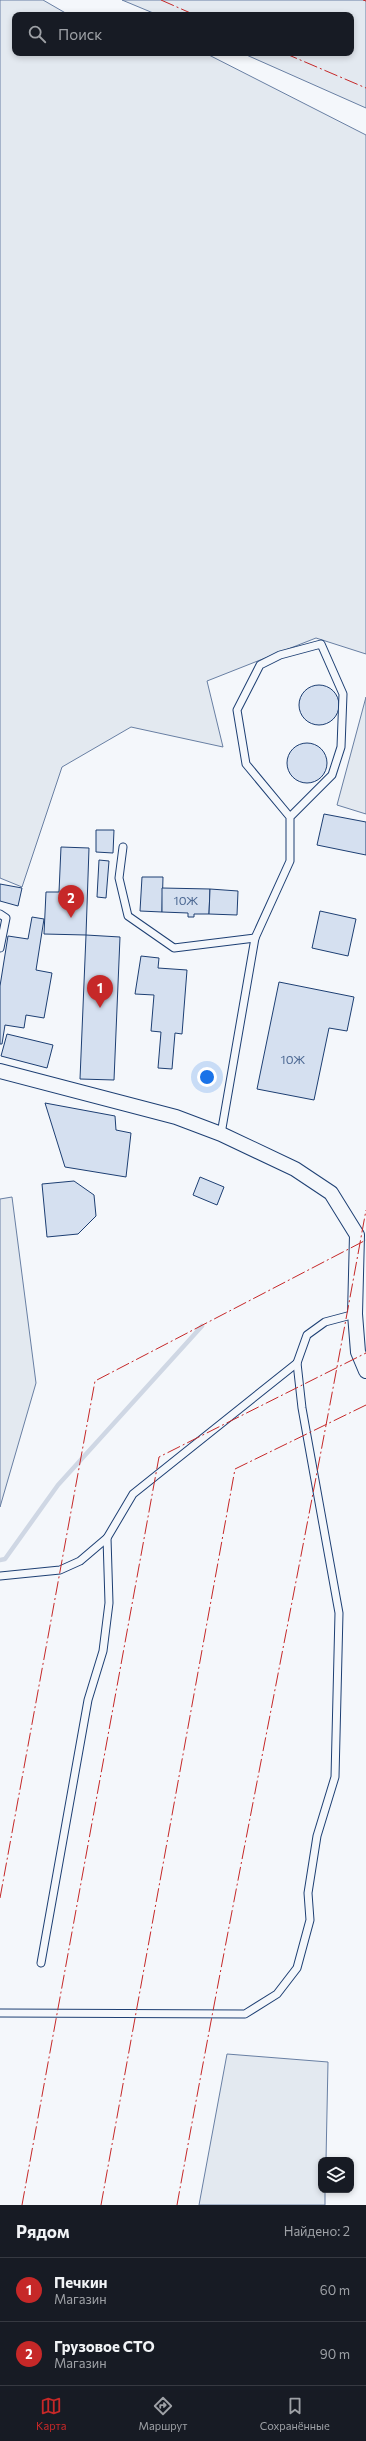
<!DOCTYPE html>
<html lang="ru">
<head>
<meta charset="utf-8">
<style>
  body { margin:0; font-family:Commissioner,sans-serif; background:#242831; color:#f1f3f6 }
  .controls { position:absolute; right:12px; bottom:12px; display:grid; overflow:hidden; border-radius:8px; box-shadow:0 2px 6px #0003 }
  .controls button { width:36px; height:36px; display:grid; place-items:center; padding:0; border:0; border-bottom:1px solid #363941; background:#171b24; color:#f1f3f6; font:20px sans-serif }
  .you { position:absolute; left:207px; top:1077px; width:14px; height:14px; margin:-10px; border:3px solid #fff; border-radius:50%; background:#1a73e8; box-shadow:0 0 0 6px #1a73e833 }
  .badge { display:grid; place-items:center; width:26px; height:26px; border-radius:50%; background:#c62828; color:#fff; font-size:13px; font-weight:700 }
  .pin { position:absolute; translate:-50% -33px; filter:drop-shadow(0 1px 2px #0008) }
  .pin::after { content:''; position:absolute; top:21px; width:14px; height:12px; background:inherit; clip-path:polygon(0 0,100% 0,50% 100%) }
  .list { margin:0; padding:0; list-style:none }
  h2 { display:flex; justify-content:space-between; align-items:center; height:52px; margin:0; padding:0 16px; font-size:17px }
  h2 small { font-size:13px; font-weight:400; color:#9ea1a6 }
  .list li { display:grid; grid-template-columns:26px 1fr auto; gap:12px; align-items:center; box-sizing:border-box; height:64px; padding:0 16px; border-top:1px solid #363941 }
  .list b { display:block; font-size:15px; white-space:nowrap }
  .list p { margin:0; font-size:13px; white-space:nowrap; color:#9ea1a6 }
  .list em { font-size:13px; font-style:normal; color:#9ea1a6 }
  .icon { flex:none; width:22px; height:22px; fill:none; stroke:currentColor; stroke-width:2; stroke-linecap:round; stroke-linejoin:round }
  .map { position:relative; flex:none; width:366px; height:2205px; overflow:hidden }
  .search { position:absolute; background:#171b24; box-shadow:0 2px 6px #0003; left:12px; right:12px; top:12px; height:44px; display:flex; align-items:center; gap:10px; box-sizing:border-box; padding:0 14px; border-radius:8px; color:#9ea1a6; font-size:15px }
  .sheet { height:180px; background:#171b24 }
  nav { display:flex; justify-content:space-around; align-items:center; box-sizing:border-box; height:56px; border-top:1px solid #363941; background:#171b24; font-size:11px; color:#9ea1a6 }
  nav a { display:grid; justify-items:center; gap:2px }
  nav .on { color:#c62828 }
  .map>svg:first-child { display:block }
  .green { fill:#e3e9f0; stroke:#687fa3 }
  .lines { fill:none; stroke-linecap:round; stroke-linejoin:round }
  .stream { stroke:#cfd7e4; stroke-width:4.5 }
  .building { fill:#d5e0f0; stroke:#1d3f73 }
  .service-casing { stroke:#1d3f73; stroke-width:9 }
  .minor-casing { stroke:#1d3f73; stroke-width:16 }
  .service { stroke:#f4f7fb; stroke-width:7 }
  .minor { stroke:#f4f7fb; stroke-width:14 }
  .power { stroke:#c62828; stroke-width:1; stroke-dasharray:14 3 2 3; stroke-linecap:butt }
  .labels { text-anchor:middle; stroke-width:3; stroke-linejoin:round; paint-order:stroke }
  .number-label { font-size:12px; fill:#4b6792 }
</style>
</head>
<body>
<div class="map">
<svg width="366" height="2205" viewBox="0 0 366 2205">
  <rect width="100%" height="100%" fill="#f4f7fb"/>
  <g class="green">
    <polygon points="0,0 43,0 69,15 15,15 15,53 205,53 366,135 366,654 316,638 207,681 223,747 131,727 62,767 22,887 0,878"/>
    <polygon points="122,0 366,0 366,108 242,53 351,53 351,15 158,15"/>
    <polygon points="366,697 366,814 337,805"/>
    <polygon points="12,1197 36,1383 0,1507 0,1199"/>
    <polygon points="227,2054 328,2062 326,2160 321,2160 321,2190 325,2190 325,2205 199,2205"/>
  </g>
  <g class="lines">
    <polyline class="stream" points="0,1560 5,1559 58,1485 202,1326"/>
  </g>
  <g class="building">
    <circle cx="319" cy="705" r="20"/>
    <circle cx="307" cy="763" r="20"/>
    <polygon points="324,814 366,822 366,855 317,845"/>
    <polygon points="96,830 114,830 113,853 96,852"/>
    <polygon points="61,847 89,848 86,935 44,934 46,892 59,892"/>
    <polygon points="99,860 109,861 106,898 97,897"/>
    <polygon points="142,877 163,877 162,912 140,911"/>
    <polygon points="0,884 22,888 18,906 0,901"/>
    <polygon points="162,888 210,889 209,914 194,914 194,917 188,917 188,913 162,912"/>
    <polygon points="210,889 238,891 237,915 209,914"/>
    <polygon points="320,911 356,919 348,956 312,948"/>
    <polygon points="32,917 44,919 36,970 52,973 44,1018 26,1015 24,1028 5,1025 2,1044 0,1044 0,986 8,936 28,939"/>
    <polygon points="86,935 120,937 114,1080 80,1079"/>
    <polygon points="141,956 159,958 158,968 187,970 182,1034 175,1033 172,1069 158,1068 161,1032 151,1031 154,995 135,994"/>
    <polygon points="279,982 354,997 347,1031 329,1028 314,1100 257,1089"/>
    <polygon points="7,1034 53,1045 47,1068 1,1056"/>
    <polygon points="45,1103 115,1116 116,1130 131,1133 126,1177 65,1167"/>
    <polygon points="200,1177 224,1187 217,1205 193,1195"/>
    <polygon points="74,1181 94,1195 96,1216 78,1234 47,1237 42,1184"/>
  </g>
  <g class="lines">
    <g class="service-casing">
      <g id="service">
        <polyline points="123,847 119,878 128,916 174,948 255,938"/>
        <polyline points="0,914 6,918 0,948"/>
        <polyline points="221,1134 255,938 290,861 290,817 246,764 237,710 260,665 280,655 321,644 343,694 341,747 332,775 290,817"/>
        <polyline points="0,1576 60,1570 80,1561 107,1538"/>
        <polyline points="41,1963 88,1700 103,1651 109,1603 107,1538 133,1494 297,1363"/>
        <polyline points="0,2013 245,2014 277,1994 297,1968 310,1920 308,1893 317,1836 335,1777 339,1613 302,1408 297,1363 307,1335 325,1322 355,1314"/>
      </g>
    </g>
    <g class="minor-casing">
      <polyline id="minor" points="0,1071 176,1117 221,1134 295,1169 331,1193 357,1235 355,1314 358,1352 366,1371"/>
    </g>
    <use href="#service" class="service"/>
    <use href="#minor" class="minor"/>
    <g class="power">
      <polyline points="161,0 195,15"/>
      <polyline points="363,0 366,1"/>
      <polyline points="284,53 366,88"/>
      <polyline points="0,1898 95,1381 366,1240"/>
      <polyline points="22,2205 159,1457 366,1353"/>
      <polyline points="101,2205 235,1469 366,1405"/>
      <path d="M177 2205C237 1873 306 1542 366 1210"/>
    </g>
  </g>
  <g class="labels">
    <g class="number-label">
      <text x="186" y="905">10Ж</text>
      <text x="293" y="1064">10Ж</text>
    </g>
  </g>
</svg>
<div class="controls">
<button><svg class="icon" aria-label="layers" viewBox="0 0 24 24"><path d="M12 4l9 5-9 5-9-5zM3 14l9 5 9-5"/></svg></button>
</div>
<div class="you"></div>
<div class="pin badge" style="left:100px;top:1008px">1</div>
<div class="pin badge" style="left:71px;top:918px">2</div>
<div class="search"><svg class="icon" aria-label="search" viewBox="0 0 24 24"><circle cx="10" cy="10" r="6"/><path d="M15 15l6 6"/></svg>Поиск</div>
</div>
<section class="sheet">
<h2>Рядом<small>Найдено: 2</small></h2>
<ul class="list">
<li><span class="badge">1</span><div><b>Печкин</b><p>Магазин</p></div><em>60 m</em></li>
<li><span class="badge">2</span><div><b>Грузовое СТО</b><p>Магазин</p></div><em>90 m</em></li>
</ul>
</section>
<nav>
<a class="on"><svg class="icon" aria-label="map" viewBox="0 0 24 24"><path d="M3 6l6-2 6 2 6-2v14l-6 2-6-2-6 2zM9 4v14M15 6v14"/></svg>Карта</a>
<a><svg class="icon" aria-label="directions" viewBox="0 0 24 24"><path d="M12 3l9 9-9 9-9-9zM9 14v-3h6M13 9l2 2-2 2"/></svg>Маршрут</a>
<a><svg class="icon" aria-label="saved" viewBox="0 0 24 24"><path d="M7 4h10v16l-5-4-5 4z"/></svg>Сохранённые</a>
</nav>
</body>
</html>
